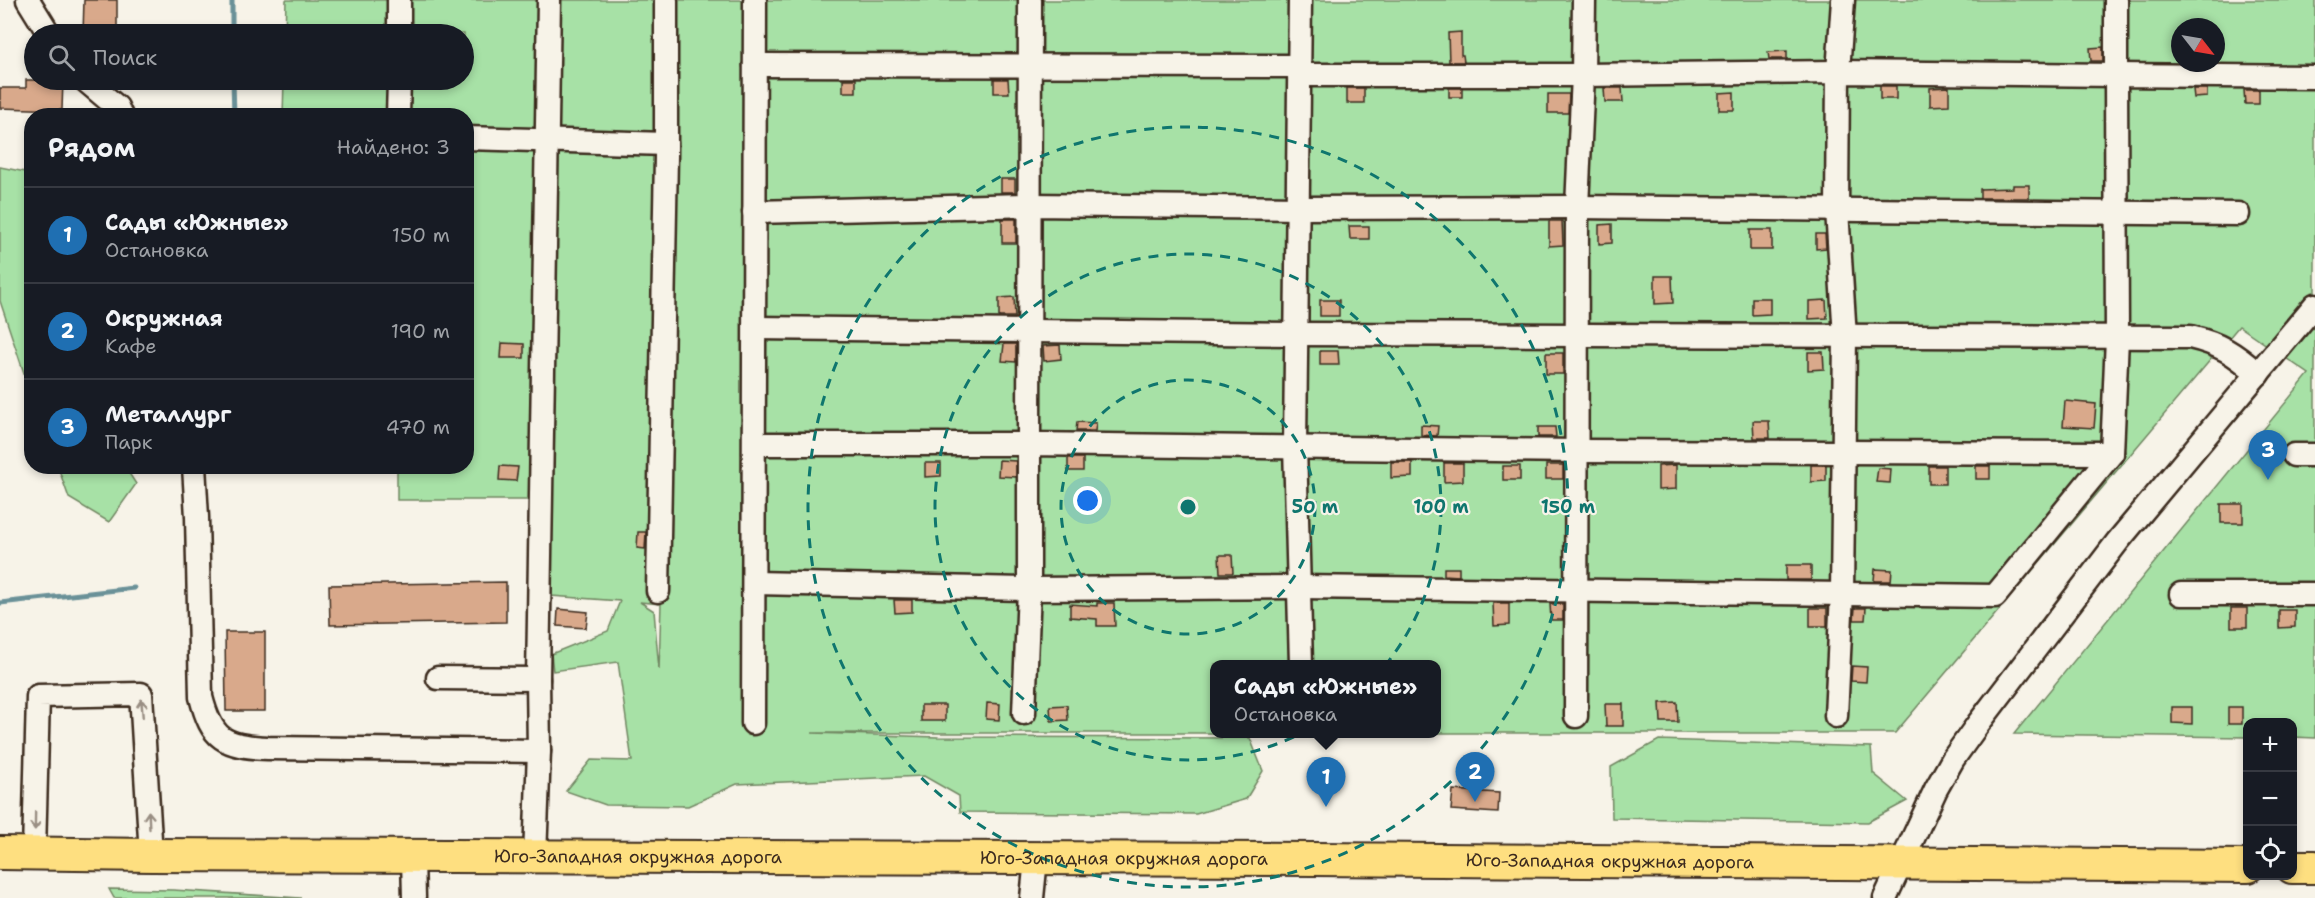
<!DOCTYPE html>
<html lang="ru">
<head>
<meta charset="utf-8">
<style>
  body { margin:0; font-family:"Shantell Sans",sans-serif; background:#242831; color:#f1f3f6 }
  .controls { position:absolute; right:18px; bottom:18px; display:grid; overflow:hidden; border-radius:12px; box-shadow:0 3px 9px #0003 }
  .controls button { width:54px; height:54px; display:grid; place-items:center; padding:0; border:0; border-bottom:2px solid #363941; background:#171b24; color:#f1f3f6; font:30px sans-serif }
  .compass { position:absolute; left:2171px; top:18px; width:54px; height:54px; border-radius:50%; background:#171b24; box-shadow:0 3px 9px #0003; rotate:121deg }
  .you { position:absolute; left:1088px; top:501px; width:21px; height:21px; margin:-15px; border:4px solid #fff; border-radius:50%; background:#1a73e8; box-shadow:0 0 0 9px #1a73e833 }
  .badge { display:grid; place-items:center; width:39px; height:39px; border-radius:50%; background:#1f6fb2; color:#fff; font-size:20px; font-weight:700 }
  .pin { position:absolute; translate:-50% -50px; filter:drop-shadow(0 2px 3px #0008) }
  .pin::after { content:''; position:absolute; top:32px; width:21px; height:18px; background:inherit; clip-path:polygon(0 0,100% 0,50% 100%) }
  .popup { position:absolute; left:1210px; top:660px; width:231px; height:78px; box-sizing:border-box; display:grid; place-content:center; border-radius:12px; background:#171b24; filter:drop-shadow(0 2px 4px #0005); font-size:20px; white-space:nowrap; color:#9ea1a6 }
  .popup b { font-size:22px; color:#f1f3f6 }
  .popup::after { content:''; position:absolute; left:50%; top:100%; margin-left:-12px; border:12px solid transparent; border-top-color:#171b24 }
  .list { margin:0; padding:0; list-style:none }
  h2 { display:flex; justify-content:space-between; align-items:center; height:78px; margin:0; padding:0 24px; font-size:26px }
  h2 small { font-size:20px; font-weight:400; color:#9ea1a6 }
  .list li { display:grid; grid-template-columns:39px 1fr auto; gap:18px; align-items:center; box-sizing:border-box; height:96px; padding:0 24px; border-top:2px solid #363941 }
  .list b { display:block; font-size:22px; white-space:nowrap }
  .list p { margin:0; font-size:20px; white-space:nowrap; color:#9ea1a6 }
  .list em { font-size:20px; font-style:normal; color:#9ea1a6 }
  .icon { flex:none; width:33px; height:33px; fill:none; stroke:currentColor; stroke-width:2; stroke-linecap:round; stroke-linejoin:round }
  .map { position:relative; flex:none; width:2315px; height:898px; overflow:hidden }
  .search { position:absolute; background:#171b24; box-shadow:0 3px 9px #0003; left:24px; top:24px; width:450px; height:66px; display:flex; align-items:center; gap:15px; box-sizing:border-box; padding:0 21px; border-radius:33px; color:#9ea1a6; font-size:22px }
  .panel { position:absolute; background:#171b24; box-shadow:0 3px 9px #0003; left:24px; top:108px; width:450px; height:366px; border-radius:24px }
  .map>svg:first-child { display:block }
  .green { fill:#a7e1a6; stroke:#718662; stroke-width:1.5; fill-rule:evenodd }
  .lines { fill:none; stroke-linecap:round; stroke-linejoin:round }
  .stream { stroke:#6a9198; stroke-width:5 }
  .building { fill:#d9a98b; stroke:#3b2a1e; stroke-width:1.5 }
  .minor-casing { stroke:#3b2a1e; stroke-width:27 }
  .highway-casing { stroke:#3b2a1e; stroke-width:36 }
  .minor { stroke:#f7f3e8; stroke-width:22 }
  .highway { stroke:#fedf80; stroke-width:32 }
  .oneway { stroke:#998e83 }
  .ring { fill:none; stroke:#0f766e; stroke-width:3; stroke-dasharray:10 8 }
  .labels { text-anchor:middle; stroke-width:4.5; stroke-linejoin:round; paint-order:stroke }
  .street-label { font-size:18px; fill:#3b2a1e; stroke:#f7f3e8 }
  .centre { fill:#0f766e; stroke:#f7f3e8; stroke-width:3 }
  .ring-label { font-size:18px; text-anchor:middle; font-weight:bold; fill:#0f766e; stroke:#f7f3e8; stroke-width:4.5; stroke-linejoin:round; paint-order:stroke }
</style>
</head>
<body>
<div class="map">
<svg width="2315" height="898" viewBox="0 0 2315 898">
  <rect width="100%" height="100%" fill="#f7f3e8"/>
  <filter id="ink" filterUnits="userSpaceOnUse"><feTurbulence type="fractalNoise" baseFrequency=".0167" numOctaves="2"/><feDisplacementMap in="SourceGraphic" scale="12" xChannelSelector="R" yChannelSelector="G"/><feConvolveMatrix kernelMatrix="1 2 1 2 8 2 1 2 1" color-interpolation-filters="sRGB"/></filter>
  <g filter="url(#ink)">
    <g class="green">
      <path d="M286 0H2315V738L2293 737 2292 722H2248L2247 737 2014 734 2309 374 2239 326 1895 733H1437V664H1215V733H812L938 737 1250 738 1263 771 1246 799 1196 814 960 812 959 796 924 776 737 784 688 806 606 805 566 791 591 760 632 761 618 662 553 671 551 654 608 631 620 601 551 596V500H397V467L466 466V116H283L284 80H464V34H285ZM2180 27H2216V63H2180ZM640 602 661 604 659 670 654 611Z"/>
      <polygon points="0,167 31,173 31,394 0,301"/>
      <polygon points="58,467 125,467 136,484 109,522 69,498"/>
      <polygon points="1659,740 1871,747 1873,773 1907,801 1868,822 1612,818 1611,767"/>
      <polygon points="109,889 173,890 301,898 114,898"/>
    </g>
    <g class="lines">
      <g class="stream">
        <polyline points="232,0 232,34"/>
        <polyline points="233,80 234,116"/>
        <polyline points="0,603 134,588"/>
      </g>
    </g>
    <g class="building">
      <polygon points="84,0 117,0 117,34 83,34"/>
      <polygon points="1461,32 1461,55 1463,55 1464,62 1449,62 1448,33"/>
      <polygon points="2103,47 2103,61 2091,61 2090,48"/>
      <polygon points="1787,51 1787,59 1769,59 1768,52"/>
      <rect x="843" y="79" width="13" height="13"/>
      <polygon points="994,79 1008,79 1009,93 994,93"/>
      <polygon points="26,80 63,80 62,110 0,108 0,88 26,88"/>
      <rect x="1880" y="86" width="16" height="13"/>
      <polygon points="1949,87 1949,105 1930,106 1930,88"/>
      <rect x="1347" y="88" width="17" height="15"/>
      <rect x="1449" y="88" width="13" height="9"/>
      <polygon points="1604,88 1622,88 1623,102 1605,102"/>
      <polygon points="2193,89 2207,89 2207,97 2194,98"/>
      <polygon points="2244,90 2259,90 2259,104 2245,104"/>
      <polygon points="1734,92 1734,110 1719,110 1719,93"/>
      <polygon points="1548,94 1569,94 1568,113 1548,113"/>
      <rect x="1001" y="179" width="14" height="13"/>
      <polygon points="2013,185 2029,185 2029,198 1980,198 1980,189 2013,188"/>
      <rect x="1002" y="219" width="14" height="24"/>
      <polygon points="1549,221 1562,221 1563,245 1549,246"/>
      <polygon points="1612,224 1612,243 1599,244 1599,225"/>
      <polygon points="1349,226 1369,226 1369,239 1350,239"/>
      <rect x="1750" y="230" width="22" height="20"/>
      <polygon points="1816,234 1825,234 1826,248 1816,249"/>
      <polygon points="1655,276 1672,276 1673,303 1655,304"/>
      <polygon points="1014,297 1015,317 999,317 999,298"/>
      <polygon points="1752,298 1770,298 1770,314 1752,315"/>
      <rect x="1320" y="300" width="19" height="16"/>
      <polygon points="1826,300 1827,318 1809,319 1809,301"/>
      <polygon points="502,343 524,344 524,358 501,358"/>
      <polygon points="1004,344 1016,344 1016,362 1002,361"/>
      <polygon points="1060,345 1061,359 1044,361 1043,346"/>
      <polygon points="1320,351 1338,351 1339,365 1320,365"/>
      <polygon points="1808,352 1823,352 1824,369 1808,370"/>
      <rect x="1546" y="353" width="17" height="21"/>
      <polygon points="2065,401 2096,404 2094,428 2063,426"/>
      <polygon points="1753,421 1769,421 1770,438 1754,438"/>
      <polygon points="1077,422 1096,423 1095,431 1076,431"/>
      <polygon points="1421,425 1438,426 1437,436 1421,435"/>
      <polygon points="1538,427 1555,427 1556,437 1538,437"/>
      <rect x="1068" y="458" width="15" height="13"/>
      <polygon points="999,460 1016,461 1016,477 998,476"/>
      <polygon points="1391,462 1412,462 1412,477 1391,478"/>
      <polygon points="925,463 941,463 941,476 925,477"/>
      <polygon points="1444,463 1463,463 1463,481 1444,482"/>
      <rect x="1546" y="465" width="17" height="14"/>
      <polygon points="1676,465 1676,489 1658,490 1658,466"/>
      <polygon points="1811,465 1826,465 1826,481 1811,482"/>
      <polygon points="500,466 518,467 516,481 499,480"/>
      <rect x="1503" y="466" width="17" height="14"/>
      <rect x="1929" y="466" width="16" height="18"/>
      <rect x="1976" y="466" width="14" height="13"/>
      <polygon points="1878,468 1891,469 1890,483 1876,482"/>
      <rect x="2221" y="504" width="22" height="19"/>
      <polygon points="638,532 646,532 645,549 637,548"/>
      <polygon points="1219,555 1232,555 1233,573 1220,573"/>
      <rect x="1786" y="565" width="25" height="15"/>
      <polygon points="1444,568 1459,568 1459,576 1444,575"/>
      <polygon points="1875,569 1892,570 1891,581 1874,581"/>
      <polygon points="506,582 506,622 330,625 329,585"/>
      <polygon points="894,600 912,600 912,612 895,613"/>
      <polygon points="1097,603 1114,603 1115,626 1097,626 1097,619 1070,617 1070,604 1097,606"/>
      <polygon points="1493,603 1509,603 1509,625 1494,626"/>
      <polygon points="1550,604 1563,604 1563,620 1551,620"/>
      <rect x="1810" y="608" width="17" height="18"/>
      <polygon points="1855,608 1866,608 1865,620 1854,620"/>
      <rect x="2231" y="608" width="16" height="19"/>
      <polygon points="558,609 588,612 586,628 557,626"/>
      <polygon points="2279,610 2295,610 2295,627 2279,628"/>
      <polygon points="225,632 265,632 265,711 226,711"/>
      <polygon points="1852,666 1867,667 1866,682 1851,681"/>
      <polygon points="1677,702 1678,722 1661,722 1660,703"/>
      <polygon points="987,703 1000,704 999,720 986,719"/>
      <polygon points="1605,704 1623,704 1623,726 1606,726"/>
      <rect x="921" y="705" width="24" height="16"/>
      <polygon points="1067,705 1068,720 1051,721 1050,706"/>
      <polygon points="2172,707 2192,707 2192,724 2172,723"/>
      <rect x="2228" y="707" width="14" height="17"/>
      <polygon points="1453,790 1499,793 1498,813 1451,810"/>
    </g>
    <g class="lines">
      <g class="minor-casing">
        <g id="minor">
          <polyline points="28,0 49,34"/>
          <polyline points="1300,0 1295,446 1301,664"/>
          <polyline points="399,34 399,0"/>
          <polyline points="755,65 1299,66"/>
          <polyline points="1299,75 1583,75 1838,72 2116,75 2116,0"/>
          <polyline points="85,80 117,107 121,116"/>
          <polyline points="398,116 399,80"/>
          <polyline points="466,138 666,144"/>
          <polyline points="754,212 1030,205 1298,208 1577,207 2238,214"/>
          <path d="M755 328 1296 334 2190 337C2220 344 2234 353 2258 374"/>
          <polyline points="755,444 1029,444 1030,0"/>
          <polyline points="2294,455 2315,455"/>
          <path d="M194 466 197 517 201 697C212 740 224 746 268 748L539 751"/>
          <polyline points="754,583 1029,589 1300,587 1995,596 2112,453 2117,338 2116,75 2315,77"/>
          <polyline points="658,591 666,156 666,0"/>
          <polyline points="2181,594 2315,594"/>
          <polyline points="438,678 538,679"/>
          <polyline points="1024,713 1029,589 1029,444 1577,451 2112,453"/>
          <polyline points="1576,716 1577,207 1583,75 1584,0"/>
          <polyline points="1836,716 1842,593 1845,337 1837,210 1838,72 1843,0"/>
          <polyline points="753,723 755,0"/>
          <polyline points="34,853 38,696 141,694 151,855"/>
          <polyline points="413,857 414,898"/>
          <polyline points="535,857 539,751 538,679 549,0"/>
          <polyline points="1032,898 1036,859"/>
          <polyline points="1885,898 1936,789 1953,759 1978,724 2118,541 2315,305"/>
        </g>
      </g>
      <g class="highway-casing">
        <g id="highway">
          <path id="s1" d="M0 853 151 855 1315 859 2248 866"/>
          <polyline points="2292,867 2315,867"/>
        </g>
      </g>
      <use href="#minor" class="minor"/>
      <use href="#highway" class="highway"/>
    </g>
    <defs><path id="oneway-shaft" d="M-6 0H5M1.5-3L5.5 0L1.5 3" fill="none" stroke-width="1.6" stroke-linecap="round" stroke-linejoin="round" transform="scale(1.5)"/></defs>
    <g class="oneway">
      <use href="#oneway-shaft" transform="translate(142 708) rotate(-95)"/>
      <use href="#oneway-shaft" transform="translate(149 820) rotate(-93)"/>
      <use href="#oneway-shaft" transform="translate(35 821) rotate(91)"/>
    </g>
  </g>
  <g class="ring">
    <circle cx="1188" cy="507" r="127"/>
    <circle cx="1188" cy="507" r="253"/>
    <circle cx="1188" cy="507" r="380"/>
  </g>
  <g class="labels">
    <g class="street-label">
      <text dy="6" stroke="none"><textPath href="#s1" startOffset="638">Юго-Западная окружная дорога</textPath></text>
      <text dy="6" stroke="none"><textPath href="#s1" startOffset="1124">Юго-Западная окружная дорога</textPath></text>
      <text dy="6" stroke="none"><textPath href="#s1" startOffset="1610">Юго-Западная окружная дорога</textPath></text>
    </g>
  </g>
  <circle cx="1188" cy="507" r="9" class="centre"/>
  <g class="ring-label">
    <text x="1315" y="513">50 m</text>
    <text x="1441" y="513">100 m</text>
    <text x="1568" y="513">150 m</text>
  </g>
</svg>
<div class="controls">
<button>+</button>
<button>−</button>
<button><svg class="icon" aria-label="locate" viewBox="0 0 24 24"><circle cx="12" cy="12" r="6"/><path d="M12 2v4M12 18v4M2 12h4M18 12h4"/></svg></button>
</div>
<svg class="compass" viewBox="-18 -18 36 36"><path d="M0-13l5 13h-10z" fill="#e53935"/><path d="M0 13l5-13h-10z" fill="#9ea1a6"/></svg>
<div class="you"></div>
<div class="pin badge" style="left:1326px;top:807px">1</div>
<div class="popup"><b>Сады «Южные»</b>Остановка</div>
<div class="pin badge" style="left:1475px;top:802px">2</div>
<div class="pin badge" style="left:2268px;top:480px">3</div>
<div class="search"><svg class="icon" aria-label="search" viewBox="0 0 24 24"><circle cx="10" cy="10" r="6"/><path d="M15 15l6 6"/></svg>Поиск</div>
<section class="panel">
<h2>Рядом<small>Найдено: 3</small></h2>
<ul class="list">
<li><span class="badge">1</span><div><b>Сады «Южные»</b><p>Остановка</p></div><em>150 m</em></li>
<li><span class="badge">2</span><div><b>Окружная</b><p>Кафе</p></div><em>190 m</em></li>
<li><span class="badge">3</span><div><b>Металлург</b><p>Парк</p></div><em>470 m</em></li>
</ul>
</section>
</div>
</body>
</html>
